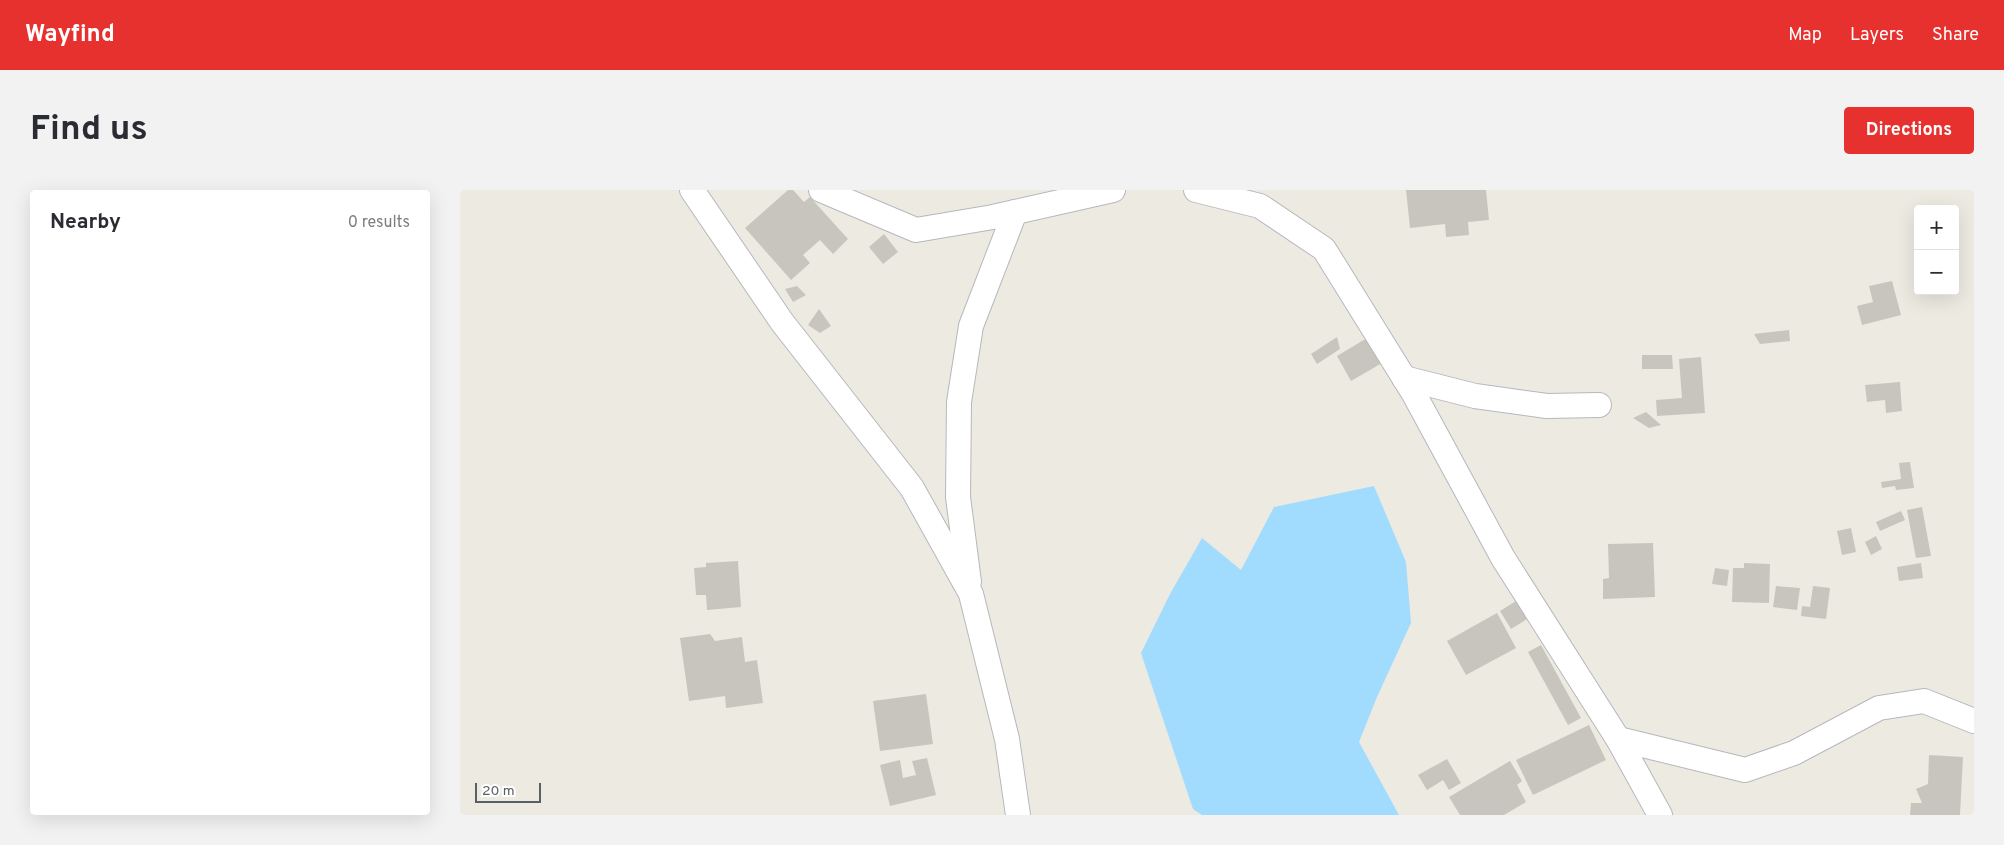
<!DOCTYPE html>
<html lang="en">
<head>
<meta charset="utf-8">
<style>
  body { margin:0; font-family:Overpass,sans-serif; background:#f2f2f3; color:#2b2b33 }
  .controls { position:absolute; right:15px; top:15px; display:grid; overflow:hidden; border-radius:5px; box-shadow:0 5px 20px #0002 }
  .controls button { width:45px; height:45px; display:grid; place-items:center; padding:0; border:0; border-bottom:1px solid #e1e1e2; background:#fff; color:#2b2b33; font:25px sans-serif }
  .scale { position:absolute; left:15px; bottom:12px; width:66px; box-sizing:border-box; padding-left:5px; border:2px solid #5a5f63; border-top:0; font-size:14px; line-height:18px; white-space:nowrap; color:#5a5f63; -webkit-text-stroke:4px #fff; paint-order:stroke }
  .list { margin:0; padding:0; list-style:none }
  h2 { display:flex; justify-content:space-between; align-items:center; height:65px; margin:0; padding:0 20px; font-size:21px }
  h2 small { font-size:16px; font-weight:400; color:#7c7c81 }
  .map { position:relative; flex:none; width:1514px; height:625px; overflow:hidden; border-radius:5px }
  header { display:flex; align-items:center; gap:30px; box-sizing:border-box; height:70px; padding:0 25px; background:#e7312e; color:#fff }
  header strong { font-size:24px }
  nav { display:flex; gap:28px; margin-inline-start:auto; font-size:18px }
  .intro { display:flex; align-items:center; justify-content:space-between; box-sizing:border-box; height:120px; padding:0 30px }
  h1 { margin:0; font-size:35px }
  .button { padding:12px 22px; border-radius:5px; background:#e7312e; color:#fff; font-size:18px; font-weight:700 }
  main { display:flex; gap:30px; padding:0 30px }
  aside { flex:1; background:#fff; border-radius:5px; box-shadow:0 5px 20px #0002 }
  .map>svg:first-child { display:block }
  .water { fill:#a1dcfe }
  .building { fill:#c8c5bf }
  .lines { fill:none; stroke-linecap:round; stroke-linejoin:round }
  .street-casing { stroke:#b5b8bc; stroke-width:26 }
  .street { stroke:#fff; stroke-width:24 }
</style>
</head>
<body>
<header>
<strong>Wayfind</strong>
<nav><a>Map</a><a>Layers</a><a>Share</a></nav>
</header>
<div class="intro"><h1>Find us</h1><a class="button">Directions</a></div>
<main>
<aside>
<h2>Nearby<small>0 results</small></h2>
<ul class="list">
</ul>
</aside>
<div class="map">
<svg width="1514" height="625" viewBox="0 0 1514 625">
  <rect width="100%" height="100%" fill="#edeae2"/>
  <polygon class="water" points="914,296 946,372 951,433 917,507 899,552 939,625 742,625 733,619 681,463 710,404 742,348 781,380 814,317"/>
  <g class="building">
    <polygon points="328,0 333,0 344,12 350,7 388,49 373,64 360,50 343,65 350,73 331,90 285,38"/>
    <polygon points="946,0 1026,0 1029,30 1008,32 1009,45 986,47 985,34 950,38"/>
    <polygon points="424,44 438,62 423,74 409,57"/>
    <polygon points="1432,91 1441,125 1402,135 1397,116 1413,112 1409,96"/>
    <polygon points="337,96 346,105 333,112 325,99"/>
    <polygon points="359,119 371,136 360,143 348,135"/>
    <polygon points="1329,140 1330,151 1300,154 1294,144"/>
    <polygon points="877,147 880,159 857,174 851,164"/>
    <polygon points="907,148 922,173 891,191 877,166"/>
    <polygon points="1182,165 1212,165 1213,179 1182,179"/>
    <polygon points="1241,167 1245,223 1197,226 1196,210 1222,208 1219,169"/>
    <polygon points="1440,192 1442,221 1426,223 1425,210 1407,212 1405,195"/>
    <polygon points="1186,222 1201,235 1189,238 1173,228"/>
    <polygon points="1450,272 1454,298 1436,300 1435,296 1422,298 1421,292 1441,289 1439,273"/>
    <polygon points="1462,317 1471,366 1456,368 1447,320"/>
    <polygon points="1441,321 1445,330 1420,341 1416,332"/>
    <polygon points="1391,338 1396,362 1382,365 1377,341"/>
    <polygon points="1416,346 1422,359 1411,365 1405,352"/>
    <polygon points="1193,353 1195,407 1143,409 1143,389 1149,388 1148,354"/>
    <polygon points="278,371 281,417 247,420 246,405 236,405 234,378 246,377 246,373"/>
    <polygon points="1284,373 1310,374 1309,413 1272,412 1273,378 1284,378"/>
    <polygon points="1461,373 1463,388 1439,391 1437,377"/>
    <polygon points="1255,378 1269,380 1267,396 1252,394"/>
    <polygon points="1316,396 1340,398 1337,420 1313,417"/>
    <polygon points="1353,396 1370,398 1366,429 1341,426 1342,416 1350,417"/>
    <polygon points="1056,411 1067,429 1051,439 1040,421"/>
    <polygon points="1037,423 1056,458 1006,485 987,451"/>
    <polygon points="250,444 255,451 282,447 285,472 297,470 303,513 266,518 265,506 229,511 220,448"/>
    <polygon points="1081,455 1121,528 1108,535 1068,462"/>
    <polygon points="466,504 473,554 420,561 413,511"/>
    <polygon points="1129,535 1146,570 1073,605 1056,570"/>
    <polygon points="1469,565 1503,567 1500,625 1450,625 1451,613 1462,613 1456,599 1468,594"/>
    <polygon points="467,568 476,605 430,616 420,575 440,570 443,588 456,585 452,571"/>
    <polygon points="987,569 1001,593 989,600 983,590 967,600 958,585"/>
    <polygon points="1050,571 1062,591 1057,595 1066,612 1044,625 1000,625 989,607"/>
  </g>
  <g class="lines">
    <g class="street-casing">
      <g id="street">
        <polyline points="232,0 322,132 452,298 511,404 547,549 558,625"/>
        <polyline points="361,0 456,40 533,27 653,0"/>
        <polyline points="736,0 800,16 864,59 954,204 1043,368 1158,549 1200,625"/>
        <polyline points="944,188 1015,206 1087,216 1139,215"/>
        <polyline points="509,392 498,307 499,212 511,136 555,22"/>
        <polyline points="1158,549 1285,580 1334,563 1419,518 1464,511 1514,531"/>
      </g>
    </g>
    <use href="#street" class="street"/>
  </g>
</svg>
<div class="controls">
<button>+</button>
<button>−</button>
</div>
<div class="scale">20 m</div>
</div>
</main>
</body>
</html>
